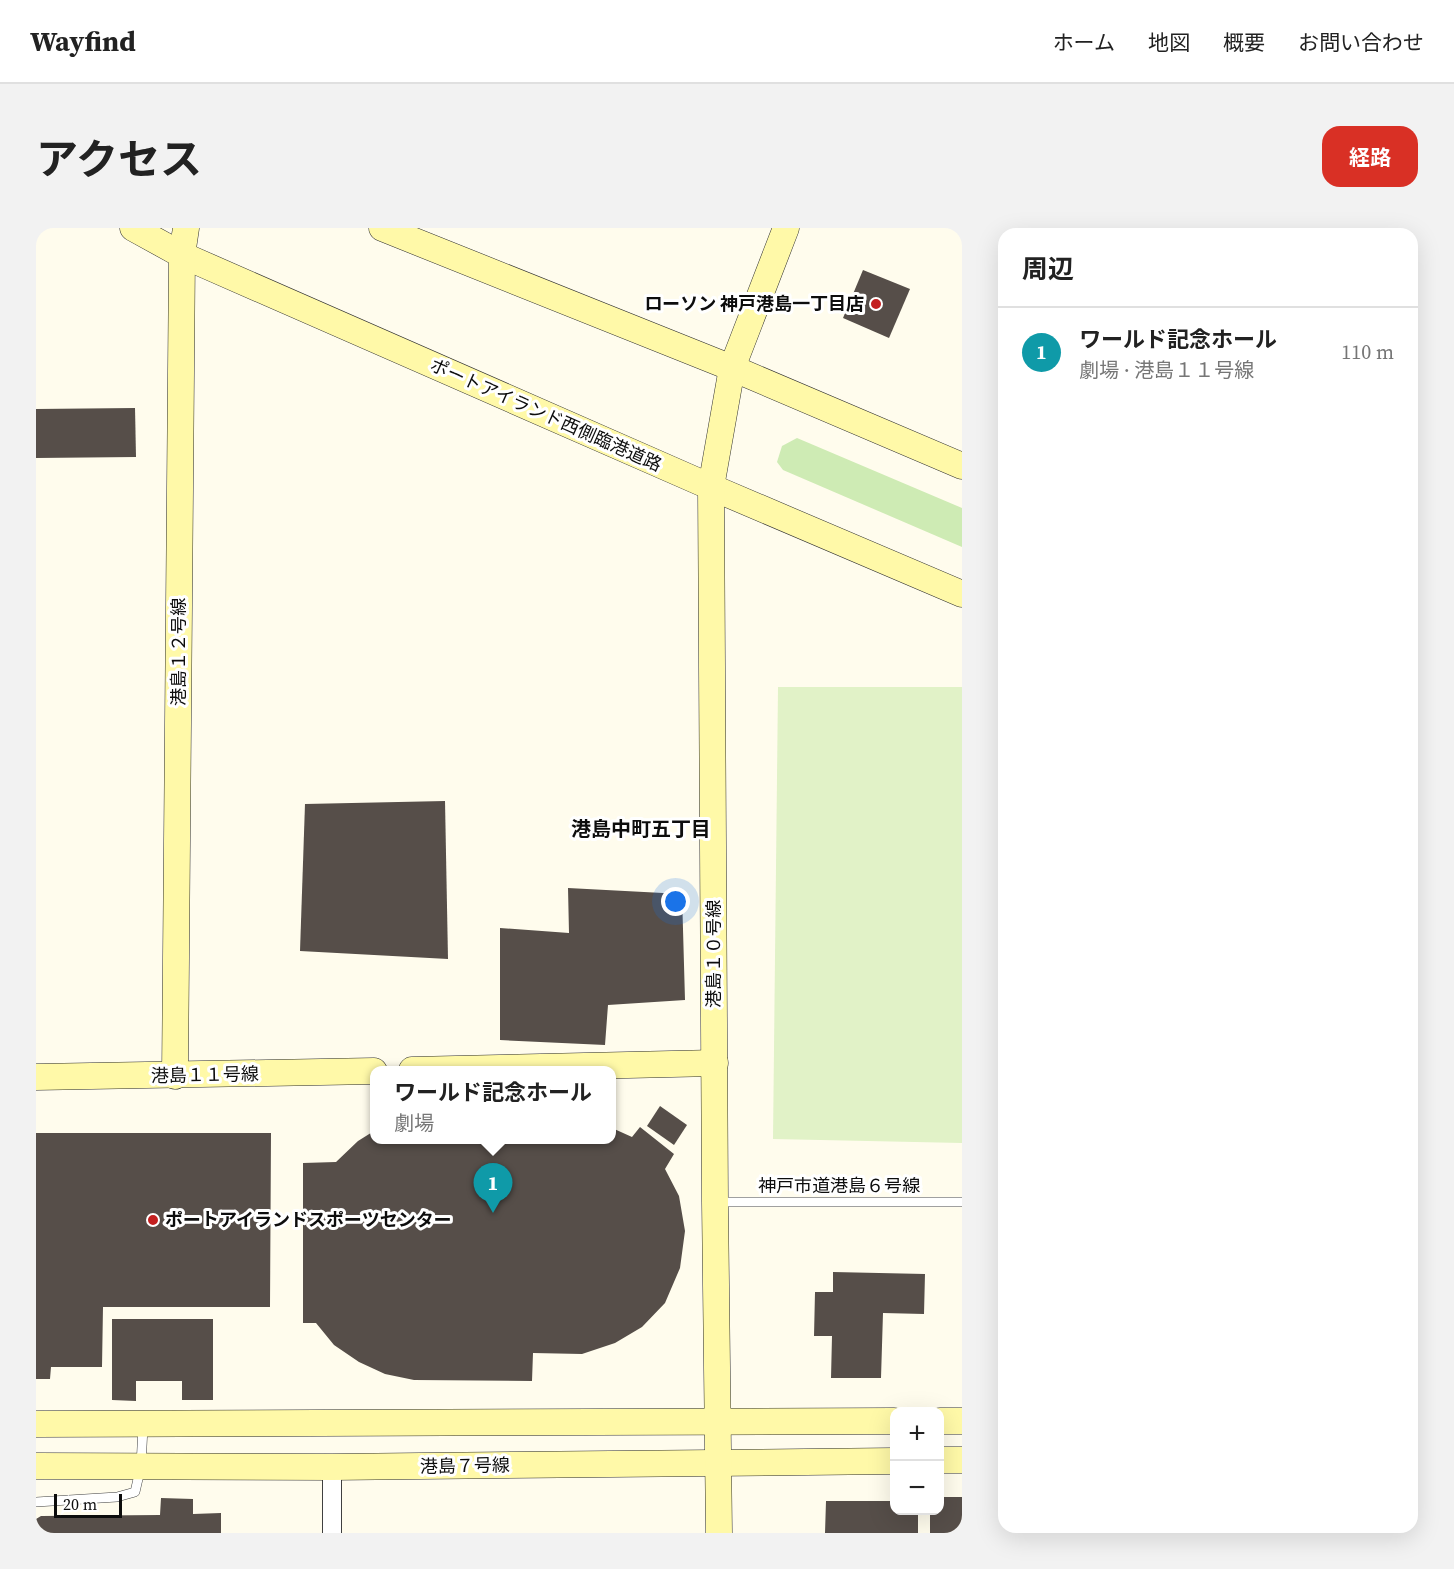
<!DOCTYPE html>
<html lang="ja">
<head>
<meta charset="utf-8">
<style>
  body { margin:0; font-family:"Source Serif 4","Noto Sans JP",serif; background:#f2f2f2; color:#222 }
  .controls { position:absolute; right:18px; bottom:18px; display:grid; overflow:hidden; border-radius:12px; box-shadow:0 6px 24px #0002 }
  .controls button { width:54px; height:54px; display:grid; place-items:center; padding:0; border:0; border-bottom:2px solid #e0e0e0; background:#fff; color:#222; font:30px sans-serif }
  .scale { position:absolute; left:18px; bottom:15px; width:68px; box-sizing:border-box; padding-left:6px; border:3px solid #0d0d0d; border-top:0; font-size:16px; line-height:21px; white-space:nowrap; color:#0d0d0d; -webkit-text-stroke:4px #fff; paint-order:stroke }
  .you { position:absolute; left:640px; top:674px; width:21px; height:21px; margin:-15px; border:4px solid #fff; border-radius:50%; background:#1a73e8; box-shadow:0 0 0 9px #1a73e833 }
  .badge { display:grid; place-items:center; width:39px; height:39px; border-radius:50%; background:#d93025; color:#fff; font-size:20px; font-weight:700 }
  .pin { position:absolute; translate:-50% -50px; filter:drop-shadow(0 2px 3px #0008) }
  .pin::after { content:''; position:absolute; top:32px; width:21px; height:18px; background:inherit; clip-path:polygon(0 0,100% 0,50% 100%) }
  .popup { position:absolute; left:334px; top:838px; width:246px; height:78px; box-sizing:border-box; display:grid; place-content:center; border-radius:12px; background:#fff; filter:drop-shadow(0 2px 4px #0005); font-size:20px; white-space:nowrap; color:#767676 }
  .popup b { font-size:22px; color:#222 }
  .popup::after { content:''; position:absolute; left:50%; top:100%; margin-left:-12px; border:12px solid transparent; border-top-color:#fff }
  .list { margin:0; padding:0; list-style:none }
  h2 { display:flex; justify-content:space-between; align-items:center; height:78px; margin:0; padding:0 24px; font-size:26px }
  h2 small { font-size:20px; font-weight:400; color:#767676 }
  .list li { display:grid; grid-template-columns:39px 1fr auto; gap:18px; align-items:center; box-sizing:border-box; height:90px; padding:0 24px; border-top:2px solid #e0e0e0 }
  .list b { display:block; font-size:22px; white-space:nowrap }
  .list p { margin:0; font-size:20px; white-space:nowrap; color:#767676 }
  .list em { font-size:20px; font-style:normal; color:#767676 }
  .map { position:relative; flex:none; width:926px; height:1305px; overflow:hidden; border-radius:18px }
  header { display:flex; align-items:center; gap:36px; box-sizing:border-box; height:84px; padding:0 30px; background:#fff; border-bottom:2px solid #e0e0e0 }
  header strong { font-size:28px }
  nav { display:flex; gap:33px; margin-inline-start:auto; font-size:21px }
  .intro { display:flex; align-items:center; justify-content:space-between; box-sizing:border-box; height:144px; padding:0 36px }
  h1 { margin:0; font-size:42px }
  .button { padding:15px 27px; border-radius:18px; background:#d93025; color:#fff; font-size:21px; font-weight:700 }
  main { display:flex; gap:36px; padding:0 36px }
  aside { flex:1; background:#fff; border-radius:18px; box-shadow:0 6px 24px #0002 }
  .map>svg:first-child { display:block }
  .green { fill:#ceebb4 }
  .pitch { fill:#e1f2c7 }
  .building { fill:#564e49 }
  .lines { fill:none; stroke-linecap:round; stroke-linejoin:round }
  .lane-casing { stroke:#404040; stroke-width:10 }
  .street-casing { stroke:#404040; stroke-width:20 }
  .secondary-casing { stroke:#2f2f2f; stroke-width:27 }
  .lane { stroke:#fff; stroke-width:9 }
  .street { stroke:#fff; stroke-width:18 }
  .secondary { stroke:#fff9a8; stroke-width:26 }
  .poi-dot { fill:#c31f1f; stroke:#fff; stroke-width:2 }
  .labels { text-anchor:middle; stroke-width:6; stroke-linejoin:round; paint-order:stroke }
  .poi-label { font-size:18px; font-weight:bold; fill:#0d0d0d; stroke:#fff; text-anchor:end }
  .street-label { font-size:18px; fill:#0d0d0d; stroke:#fff }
  .neighbourhood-label { font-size:20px; font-weight:bold; fill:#0d0d0d; stroke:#fff }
</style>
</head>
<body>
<header>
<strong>Wayfind</strong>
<nav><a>ホーム</a><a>地図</a><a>概要</a><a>お問い合わせ</a></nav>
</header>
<div class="intro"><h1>アクセス</h1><a class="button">経路</a></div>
<main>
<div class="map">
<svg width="926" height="1305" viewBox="0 0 926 1305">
  <rect width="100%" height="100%" fill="#fffced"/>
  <polygon class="green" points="761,210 926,280 926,319 747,242 741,234 746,218"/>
  <polygon class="pitch" points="742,459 926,459 926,915 737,911"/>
  <g class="building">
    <polygon points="827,42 874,61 853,110 807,90"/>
    <polygon points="99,180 100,229 0,230 0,181"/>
    <polygon points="409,573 412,731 264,723 269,576"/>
    <polygon points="532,660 646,666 649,772 572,777 569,817 464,812 464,700 533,705"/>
    <polygon points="624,878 651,897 638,917 611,898"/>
    <polygon points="604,899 638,926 629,941 643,968 649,1003 644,1040 629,1075 606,1099 579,1115 546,1126 497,1125 496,1153 378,1152 349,1146 323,1134 298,1117 280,1095 267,1095 267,935 300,934 322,913 338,903 338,912 576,912 576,900 596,909"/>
    <polygon points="0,905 235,905 234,1079 67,1079 66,1139 15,1139 14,1151 0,1151"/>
    <polygon points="797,1044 889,1046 888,1086 847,1085 845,1150 795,1150 796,1108 778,1108 779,1064 797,1064"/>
    <polygon points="76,1091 177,1091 177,1172 146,1172 146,1153 100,1153 100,1173 76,1172"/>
    <polygon points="904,1269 926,1269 926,1305 894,1305 894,1282 904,1282"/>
    <polygon points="125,1270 157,1271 157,1286 185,1285 185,1305 0,1305 0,1291 5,1288 124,1287"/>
    <polygon points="790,1273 858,1273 858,1282 882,1282 882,1305 789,1305"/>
  </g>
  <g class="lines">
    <g class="lane-casing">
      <g id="lane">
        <polyline points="679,974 926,974"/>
        <polyline points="0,1274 81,1269 99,1264 105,1238 107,1199"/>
      </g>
    </g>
    <g class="street-casing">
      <polyline id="street" points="296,1239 296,1305"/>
    </g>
    <g class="secondary-casing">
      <g id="secondary">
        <polyline points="97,0 146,27 675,259 926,366"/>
        <polyline points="346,0 696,140 926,238"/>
        <polyline points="376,842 679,835"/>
        <polyline points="139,848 146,27 150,0"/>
        <polyline points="0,849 338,843"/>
        <polyline points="904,1193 926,1193"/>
        <polyline points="0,1196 858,1193"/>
        <polyline points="904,1232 926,1232"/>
        <polyline points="0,1238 296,1239 858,1233"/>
        <polyline points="683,1305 679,974 675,259 696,140 750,0"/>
      </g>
    </g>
    <use href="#lane" class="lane"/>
    <use href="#street" class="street"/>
    <use href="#secondary" class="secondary"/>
  </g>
  <g class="poi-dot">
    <circle cx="840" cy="76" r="6"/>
    <circle cx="117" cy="992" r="6"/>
  </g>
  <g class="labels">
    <g class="poi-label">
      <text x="828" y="82">ローソン 神戸港島一丁目店</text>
      <text x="129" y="998" text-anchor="start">ポートアイランドスポーツセンター</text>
    </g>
    <g class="street-label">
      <text transform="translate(510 187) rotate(24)" y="6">ポートアイランド西側臨港道路</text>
      <text transform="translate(143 424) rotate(-90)" y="6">港島１２号線</text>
      <text transform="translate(678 726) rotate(-90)" y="6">港島１０号線</text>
      <text transform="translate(169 847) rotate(-1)" y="6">港島１１号線</text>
      <text x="803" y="964">神戸市道港島６号線</text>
      <text transform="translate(429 1238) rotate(-1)" y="6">港島７号線</text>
    </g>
    <g class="neighbourhood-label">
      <text x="605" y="608">港島中町五丁目</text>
    </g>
  </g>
</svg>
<div class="controls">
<button>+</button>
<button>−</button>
</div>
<div class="scale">20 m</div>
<div class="you"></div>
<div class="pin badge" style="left:457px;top:985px;background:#0f9aa8">1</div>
<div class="popup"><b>ワールド記念ホール</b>劇場</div>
</div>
<aside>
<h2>周辺<small></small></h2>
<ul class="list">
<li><span class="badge" style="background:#0f9aa8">1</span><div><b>ワールド記念ホール</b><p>劇場 · 港島１１号線</p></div><em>110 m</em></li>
</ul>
</aside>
</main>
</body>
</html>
